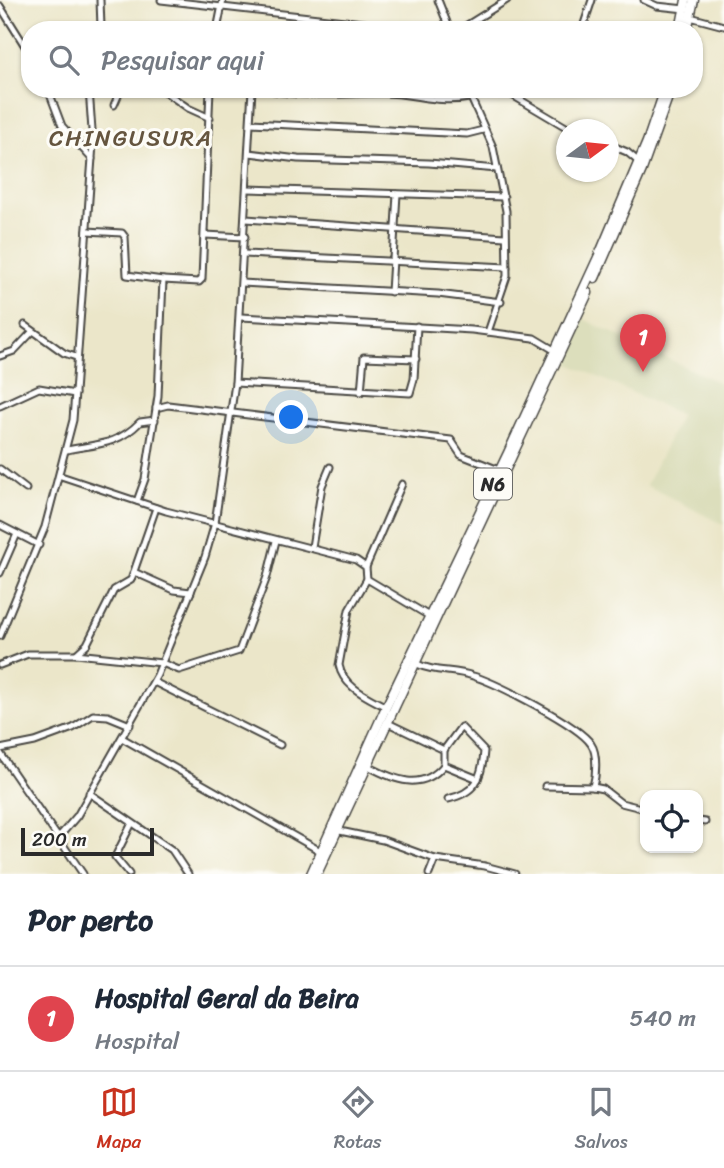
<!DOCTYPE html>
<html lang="pt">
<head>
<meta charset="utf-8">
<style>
  body { margin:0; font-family:Sriracha,sans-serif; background:#f2f2f3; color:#1f2937 }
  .controls { position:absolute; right:21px; bottom:21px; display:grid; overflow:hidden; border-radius:14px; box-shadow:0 2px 5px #0004 }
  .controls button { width:63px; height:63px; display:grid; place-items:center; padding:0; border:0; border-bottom:2px solid #e0e1e3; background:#fff; color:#1f2937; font:35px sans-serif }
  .compass { position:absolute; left:556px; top:119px; width:63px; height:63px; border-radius:50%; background:#fff; box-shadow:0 2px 5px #0004; rotate:75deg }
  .scale { position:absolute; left:21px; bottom:18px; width:133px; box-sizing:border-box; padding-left:7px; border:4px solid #2b2b2b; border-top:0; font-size:19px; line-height:24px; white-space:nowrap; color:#2b2b2b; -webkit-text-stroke:5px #fdfcf7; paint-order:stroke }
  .you { position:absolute; left:292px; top:418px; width:24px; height:24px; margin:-18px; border:5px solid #fff; border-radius:50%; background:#1a73e8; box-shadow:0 0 0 10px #1a73e833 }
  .badge { display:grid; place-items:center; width:46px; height:46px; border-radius:50%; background:#c8321e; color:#fff; font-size:23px; font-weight:700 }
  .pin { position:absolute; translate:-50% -58px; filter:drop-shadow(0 2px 4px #0008) }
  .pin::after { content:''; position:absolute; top:37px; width:24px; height:21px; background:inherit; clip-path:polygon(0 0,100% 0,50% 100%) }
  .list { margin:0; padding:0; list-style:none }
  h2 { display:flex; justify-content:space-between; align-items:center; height:91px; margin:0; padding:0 28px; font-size:30px }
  h2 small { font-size:23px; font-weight:400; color:#747a83 }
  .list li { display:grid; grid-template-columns:46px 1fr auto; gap:21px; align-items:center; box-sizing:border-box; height:105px; padding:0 28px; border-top:2px solid #e0e1e3 }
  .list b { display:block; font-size:26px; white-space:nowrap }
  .list p { margin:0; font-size:23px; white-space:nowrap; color:#747a83 }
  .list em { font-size:23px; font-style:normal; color:#747a83 }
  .icon { flex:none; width:38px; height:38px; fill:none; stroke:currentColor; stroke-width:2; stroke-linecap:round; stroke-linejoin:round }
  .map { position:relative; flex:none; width:724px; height:874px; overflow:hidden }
  .search { position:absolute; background:#fff; box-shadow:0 2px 5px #0004; left:21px; right:21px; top:21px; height:77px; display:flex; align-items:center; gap:18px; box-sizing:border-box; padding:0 24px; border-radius:28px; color:#747a83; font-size:26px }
  .sheet { height:196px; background:#fff }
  nav { display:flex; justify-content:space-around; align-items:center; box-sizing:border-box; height:98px; border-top:2px solid #e0e1e3; background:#fff; font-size:19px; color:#747a83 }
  nav a { display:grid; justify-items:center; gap:4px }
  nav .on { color:#c8321e }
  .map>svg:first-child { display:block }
  .built { fill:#dcdebc }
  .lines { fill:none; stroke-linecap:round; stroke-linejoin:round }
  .minor-casing { stroke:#484743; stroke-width:9 }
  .highway-casing { stroke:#484743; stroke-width:11 }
  .minor { stroke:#fff; stroke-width:5 }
  .highway { stroke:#fff; stroke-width:8 }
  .labels { text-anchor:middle; stroke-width:6; stroke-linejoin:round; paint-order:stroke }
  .shield { fill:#fdfcf7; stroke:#6a6a68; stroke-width:2 }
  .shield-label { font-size:19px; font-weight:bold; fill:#2b2b2b }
  .neighbourhood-label { font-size:23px; letter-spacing:2px; fill:#65553f; stroke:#fdfcf7 }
</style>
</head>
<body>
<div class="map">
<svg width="724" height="874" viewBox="0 0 724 874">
  <rect width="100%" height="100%" fill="#fdfcf7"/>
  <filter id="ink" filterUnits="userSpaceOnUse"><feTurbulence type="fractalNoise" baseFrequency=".0143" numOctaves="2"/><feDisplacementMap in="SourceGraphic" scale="14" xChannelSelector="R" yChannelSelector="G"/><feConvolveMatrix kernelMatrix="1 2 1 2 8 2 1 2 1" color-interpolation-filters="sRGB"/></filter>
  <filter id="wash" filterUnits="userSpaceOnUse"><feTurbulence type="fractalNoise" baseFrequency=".00686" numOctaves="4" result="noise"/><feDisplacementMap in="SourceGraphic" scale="28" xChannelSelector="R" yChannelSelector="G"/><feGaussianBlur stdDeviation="1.57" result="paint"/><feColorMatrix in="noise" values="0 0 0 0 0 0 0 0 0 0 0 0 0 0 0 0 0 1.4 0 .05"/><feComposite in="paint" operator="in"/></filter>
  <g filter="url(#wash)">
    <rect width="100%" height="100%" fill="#ebe6c9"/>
    <polygon class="built" points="581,318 724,385 724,525 646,485 681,415 561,360"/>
  </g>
  <g filter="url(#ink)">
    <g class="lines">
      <g class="minor-casing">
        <g id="minor">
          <polyline points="100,0 101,27 112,30"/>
          <polyline points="161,0 424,30"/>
          <polyline points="438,0 450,30"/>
          <polyline points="644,0 657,6 685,9"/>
          <polyline points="0,6 30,54"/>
          <polyline points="690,17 724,26"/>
          <polyline points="217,30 223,0"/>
          <polyline points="459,30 507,0"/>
          <polyline points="582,30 592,0"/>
          <polyline points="48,89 62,126 92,159"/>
          <polyline points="77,89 89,92"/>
          <polyline points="161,89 188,108 210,118"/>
          <path d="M265 89C304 98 343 93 383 93 415 93 436 104 469 98"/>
          <polyline points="467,89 493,147 506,211 507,276 488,332"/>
          <polyline points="502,89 571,130"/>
          <polyline points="114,105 121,89"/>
          <polyline points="251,123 467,134 483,130"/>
          <polyline points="608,144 627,152 639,162"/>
          <polyline points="249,153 298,159 429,163 497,169"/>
          <polyline points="247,189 504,197"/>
          <polyline points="246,219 505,237"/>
          <polyline points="87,231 122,233 125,237 127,275 163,280 158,396 145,479 137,501"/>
          <polyline points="205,235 245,237"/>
          <polyline points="244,254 507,267"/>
          <polyline points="163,280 199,282 202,279 210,89"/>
          <polyline points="242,283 438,294 501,302"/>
          <polyline points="391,292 397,194"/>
          <polyline points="241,317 472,330 534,338 554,350"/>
          <polyline points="25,325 64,353 76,357"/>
          <polyline points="0,356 14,351 33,331"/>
          <polyline points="235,383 410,393 414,379 417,326"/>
          <polyline points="361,392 364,357 416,359"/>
          <polyline points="0,406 39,388 75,394"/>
          <polyline points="156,408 168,405 451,440 461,455 499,470"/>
          <path d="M67 450C97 444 118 445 140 422L155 420"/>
          <polyline points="0,469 26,489"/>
          <polyline points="61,476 166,511 356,560 366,567 367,579 429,616"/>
          <polyline points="0,525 39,545"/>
          <polyline points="312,547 322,486 330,467"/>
          <polyline points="366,567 402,484"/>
          <polyline points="134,572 174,590 191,592"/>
          <polyline points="0,573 17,534"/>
          <path d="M367 579 349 610 339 665C343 687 368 697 386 707"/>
          <polyline points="0,636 45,527 73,420 93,144 89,89"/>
          <polyline points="76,654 87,644 114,590 131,580 156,508"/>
          <path d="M415 663C434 673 453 669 473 676 496 683 579 725 591 744 598 754 596 776 593 787"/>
          <polyline points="0,665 28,654 76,654 162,663 179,670 239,651 267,577 276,541"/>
          <polyline points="154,682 280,745"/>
          <polyline points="388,723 444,750 444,765 478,779"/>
          <polyline points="122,738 322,852"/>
          <polyline points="0,749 35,742 73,728 93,715 108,716 130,725"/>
          <path d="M444 750 461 727 484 751C482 779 475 793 448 799"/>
          <polyline points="0,753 83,874"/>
          <path d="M368 766C394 780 422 792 444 765"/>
          <polyline points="545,786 593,787 603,789 621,803 645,809"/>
          <polyline points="89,793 172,850 188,874"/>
          <polyline points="698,821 705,822"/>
          <polyline points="335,830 383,840 435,859 485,866 515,874"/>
          <polyline points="58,838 77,816 157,675 205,557 215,523 235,383 252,89"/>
          <polyline points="129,874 115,857 131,825"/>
          <polyline points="429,874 435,859"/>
        </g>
      </g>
      <g class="highway-casing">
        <g id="highway">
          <polyline points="680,30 686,0"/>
          <polyline points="687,30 694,0"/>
          <polyline points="595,278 642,170 671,89"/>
          <polyline points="311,874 386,707 508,453 600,253 647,142 665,89"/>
          <polyline points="317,874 588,293"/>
        </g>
      </g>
      <use href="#minor" class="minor"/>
      <use href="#highway" class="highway"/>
    </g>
  </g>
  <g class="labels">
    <rect class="shield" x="474" y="468.5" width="38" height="31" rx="5"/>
    <g class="shield-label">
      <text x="493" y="491">N6</text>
    </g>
    <g class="neighbourhood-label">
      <text x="131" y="146">CHINGUSURA</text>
    </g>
  </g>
</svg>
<div class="controls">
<button><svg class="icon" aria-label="locate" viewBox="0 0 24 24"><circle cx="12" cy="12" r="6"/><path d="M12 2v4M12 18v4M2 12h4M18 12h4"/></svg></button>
</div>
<svg class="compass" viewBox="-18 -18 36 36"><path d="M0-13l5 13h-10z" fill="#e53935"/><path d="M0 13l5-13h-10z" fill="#747a83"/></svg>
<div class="scale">200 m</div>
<div class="you"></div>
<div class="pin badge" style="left:643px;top:372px;background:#e0444e">1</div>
<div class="search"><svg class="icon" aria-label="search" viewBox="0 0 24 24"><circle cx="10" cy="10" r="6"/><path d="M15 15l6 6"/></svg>Pesquisar aqui</div>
</div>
<section class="sheet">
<h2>Por perto<small></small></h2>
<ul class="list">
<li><span class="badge" style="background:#e0444e">1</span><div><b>Hospital Geral da Beira</b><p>Hospital</p></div><em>540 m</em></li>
</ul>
</section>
<nav>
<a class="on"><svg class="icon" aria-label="map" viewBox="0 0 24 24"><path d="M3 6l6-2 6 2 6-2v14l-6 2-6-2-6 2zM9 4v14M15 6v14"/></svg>Mapa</a>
<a><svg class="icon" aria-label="directions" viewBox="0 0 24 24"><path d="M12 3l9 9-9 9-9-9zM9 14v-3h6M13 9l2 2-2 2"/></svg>Rotas</a>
<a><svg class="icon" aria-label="saved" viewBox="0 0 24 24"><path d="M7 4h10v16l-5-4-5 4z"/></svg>Salvos</a>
</nav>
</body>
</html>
